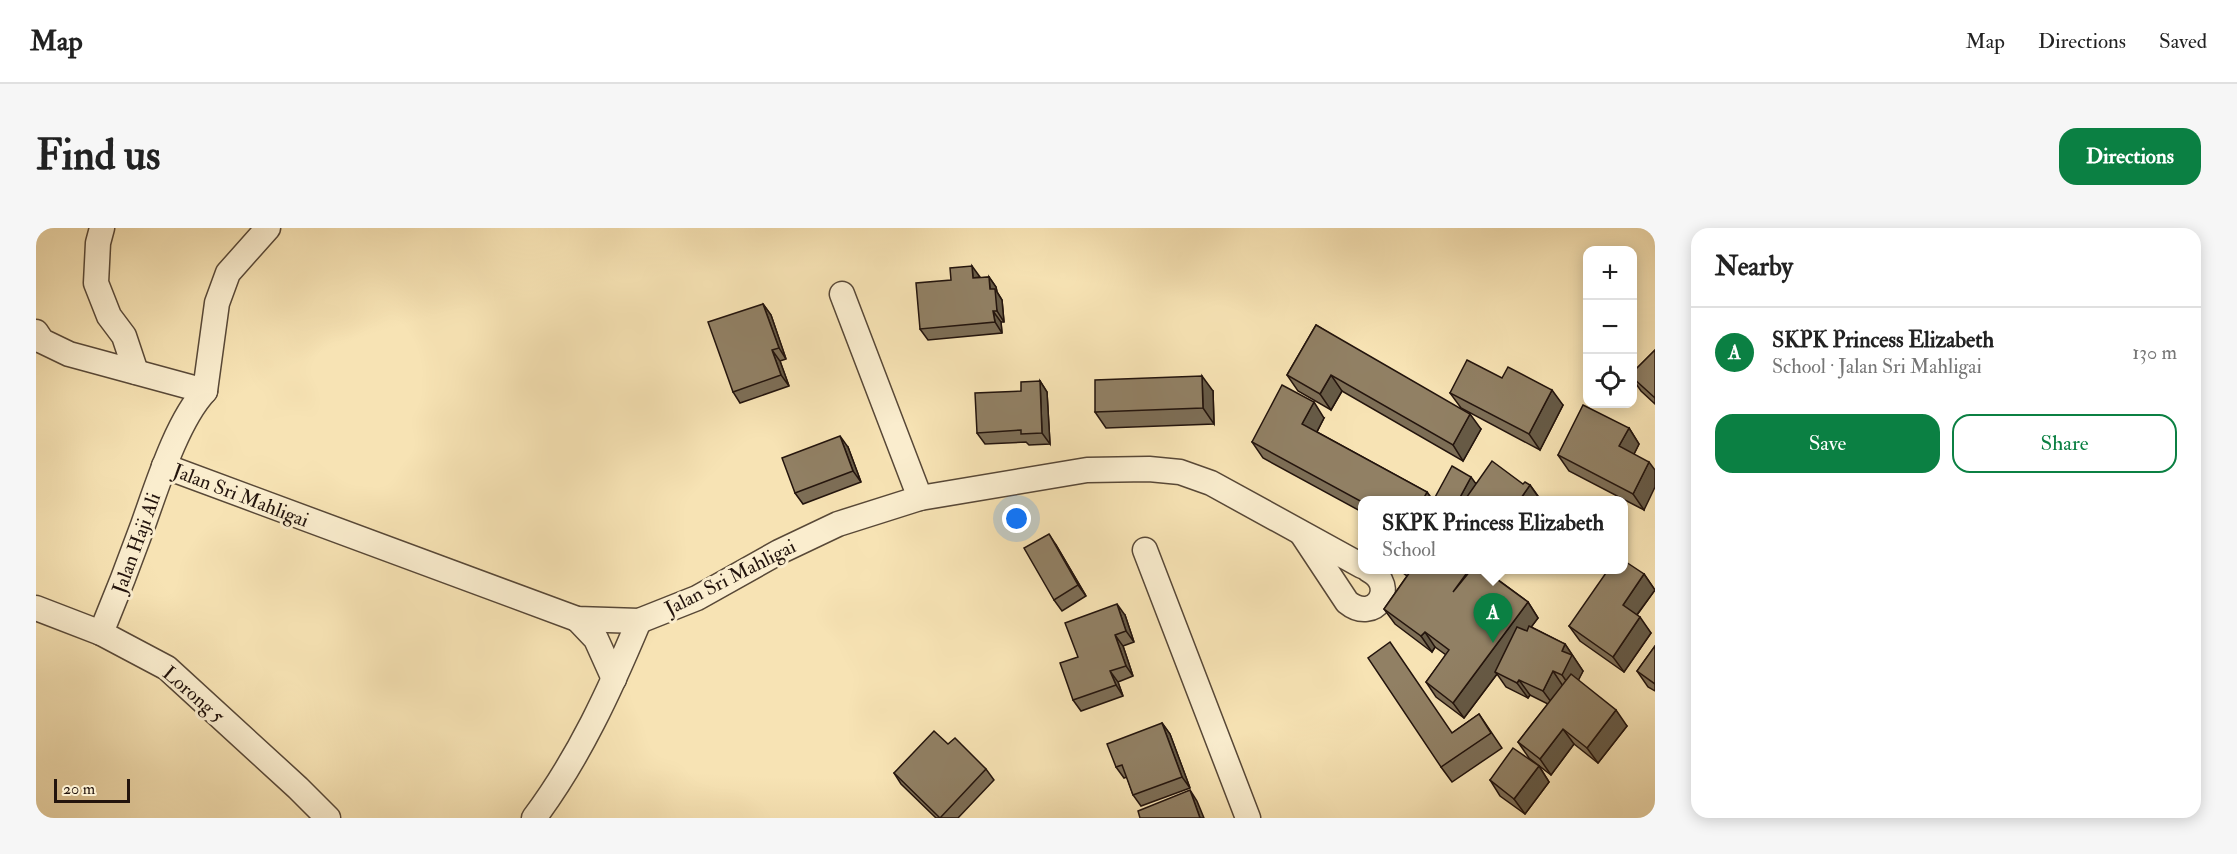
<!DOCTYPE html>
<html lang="en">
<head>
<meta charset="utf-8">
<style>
  body { margin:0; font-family:"IM FELL Double Pica",serif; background:#f6f6f6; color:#222 }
  .controls { position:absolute; right:18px; top:18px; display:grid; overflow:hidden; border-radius:12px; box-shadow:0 3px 15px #0003 }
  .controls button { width:54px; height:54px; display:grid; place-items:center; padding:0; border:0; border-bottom:2px solid #e0e0e0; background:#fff; color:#222; font:30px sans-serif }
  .scale { position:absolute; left:18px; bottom:15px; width:76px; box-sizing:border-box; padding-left:6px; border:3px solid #23140d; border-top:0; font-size:16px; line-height:21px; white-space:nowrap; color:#23140d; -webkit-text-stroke:4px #faedce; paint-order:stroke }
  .you { position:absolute; left:981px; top:291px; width:21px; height:21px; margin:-15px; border:4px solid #fff; border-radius:50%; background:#1a73e8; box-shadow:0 0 0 9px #1a73e833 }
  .badge { display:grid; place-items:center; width:39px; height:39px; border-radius:50%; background:#0b8043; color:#fff; font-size:20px; font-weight:700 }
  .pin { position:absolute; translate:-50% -50px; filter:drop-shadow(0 2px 3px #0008) }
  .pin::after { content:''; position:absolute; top:32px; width:21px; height:18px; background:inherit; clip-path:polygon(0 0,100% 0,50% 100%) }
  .popup { position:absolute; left:1322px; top:268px; width:270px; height:78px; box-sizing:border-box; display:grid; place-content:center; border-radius:12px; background:#fff; filter:drop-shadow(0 2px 4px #0005); font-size:20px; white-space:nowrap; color:#767676 }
  .popup b { font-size:22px; color:#222 }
  .popup::after { content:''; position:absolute; left:50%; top:100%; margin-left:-12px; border:12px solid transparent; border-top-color:#fff }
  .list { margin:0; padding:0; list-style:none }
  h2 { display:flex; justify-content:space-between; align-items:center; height:78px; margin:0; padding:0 24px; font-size:26px }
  h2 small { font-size:20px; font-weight:400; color:#767676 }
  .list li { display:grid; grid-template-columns:39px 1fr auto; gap:18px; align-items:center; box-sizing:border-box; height:90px; padding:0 24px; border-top:2px solid #e0e0e0 }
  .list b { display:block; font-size:22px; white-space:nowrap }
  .list p { margin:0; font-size:20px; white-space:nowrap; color:#767676 }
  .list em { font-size:20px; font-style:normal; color:#767676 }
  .actions { display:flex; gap:12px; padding:18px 24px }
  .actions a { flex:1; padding:14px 0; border:2px solid #0b8043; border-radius:18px; text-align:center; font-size:21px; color:#0b8043 }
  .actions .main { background:#0b8043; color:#fff }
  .icon { flex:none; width:33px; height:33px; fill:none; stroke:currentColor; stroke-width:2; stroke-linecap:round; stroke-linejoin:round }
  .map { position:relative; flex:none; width:1619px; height:590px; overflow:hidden; border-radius:18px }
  header { display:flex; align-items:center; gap:36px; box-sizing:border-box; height:84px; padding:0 30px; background:#fff; border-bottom:2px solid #e0e0e0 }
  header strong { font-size:28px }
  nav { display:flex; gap:33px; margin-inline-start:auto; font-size:21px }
  .intro { display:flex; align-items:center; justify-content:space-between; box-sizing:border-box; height:144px; padding:0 36px }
  h1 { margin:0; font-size:42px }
  .button { padding:15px 27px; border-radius:18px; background:#0b8043; color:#fff; font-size:21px; font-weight:700 }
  main { display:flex; gap:36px; padding:0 36px }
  aside { flex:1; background:#fff; border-radius:18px; box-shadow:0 3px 15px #0003 }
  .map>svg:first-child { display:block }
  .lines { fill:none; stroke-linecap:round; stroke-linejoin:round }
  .minor-casing { stroke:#584837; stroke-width:27 }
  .minor { stroke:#faedce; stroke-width:24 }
  .wall { fill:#7d6e56; stroke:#23140d; stroke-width:1.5 }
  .shaded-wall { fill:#665a46; stroke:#23140d; stroke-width:1.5 }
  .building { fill:#918064; stroke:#23140d; stroke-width:1.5 }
  .labels { text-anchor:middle; stroke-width:6; stroke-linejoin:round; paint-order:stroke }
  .street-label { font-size:20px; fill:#23140d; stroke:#faedce }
</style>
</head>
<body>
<header>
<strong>Map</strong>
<nav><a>Map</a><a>Directions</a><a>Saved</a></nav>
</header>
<div class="intro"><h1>Find us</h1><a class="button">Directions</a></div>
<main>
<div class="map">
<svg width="1619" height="590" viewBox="0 0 1619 590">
  <rect width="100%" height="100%" fill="#f7e3b4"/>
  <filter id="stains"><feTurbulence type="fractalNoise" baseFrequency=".00333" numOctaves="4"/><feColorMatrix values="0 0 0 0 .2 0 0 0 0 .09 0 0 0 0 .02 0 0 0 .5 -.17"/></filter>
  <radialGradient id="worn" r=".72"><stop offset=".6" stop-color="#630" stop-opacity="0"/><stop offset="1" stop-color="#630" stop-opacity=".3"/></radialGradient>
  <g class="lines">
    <g class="minor-casing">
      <g id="minor">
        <polyline points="66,0 62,15 60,55 73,88 88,108 100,144"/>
        <polyline points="806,66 884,270"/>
        <polyline points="0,104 6,113 33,126 169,163"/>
        <polyline points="128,238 541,391 603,393 661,370 743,324 802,296 884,270 1051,242 1113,241 1144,244 1175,255 1326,338"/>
        <path d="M1266 306 1311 374C1339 397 1363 358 1333 342"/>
        <polyline points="1109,322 1212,590"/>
        <polyline points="0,380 65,405 131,440 262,560 292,590"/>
        <polyline points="541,391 560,411 578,451"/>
        <path d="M65 405C80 369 94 333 107 297 121 258 141 193 169 163L181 75 192 45 232 0"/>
        <path d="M498 590C543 530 574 462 603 393"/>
      </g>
    </g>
    <use href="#minor" class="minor"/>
  </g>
  <g class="wall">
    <polygon points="953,49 960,59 961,64 966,72 968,94 965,94 966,105 892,112 884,101 944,50"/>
    <polygon points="727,76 735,87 750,131 744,133 753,158 704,175 697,164"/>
    <polygon points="1280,97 1445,201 1427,233 1306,163 1295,182 1262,163 1251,147"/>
    <polygon points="1619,122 1619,176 1605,163 1596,150 1596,145"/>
    <polygon points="1466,150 1527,177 1504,222 1425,180 1414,165"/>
    <polygon points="1004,153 1011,164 1014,216 993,217 990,214 949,216 941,205 985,163"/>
    <polygon points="1177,163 1178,196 1070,200 1059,184"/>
    <polygon points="1288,190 1281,204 1391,264 1397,272 1440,255 1494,257 1505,272 1326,273 1326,284 1227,230 1216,214"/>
    <polygon points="1593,200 1603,216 1598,226 1608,282 1533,243 1522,227"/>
    <polygon points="812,219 825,254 767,276 759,265"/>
    <polygon points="1020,317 1050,368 1026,383 1018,372"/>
    <polygon points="1363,342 1455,342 1453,345 1492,374 1502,390 1495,399 1529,416 1547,443 1542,452 1591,498 1562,535 1538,516 1515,547 1493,530 1482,514 1512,476 1494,467 1492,470 1470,459 1461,446 1428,490 1400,469 1390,454 1410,427 1399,419 1396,424 1359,396 1348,381 1371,348"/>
    <polygon points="1608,346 1619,362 1601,387 1615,405 1588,444 1544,413 1533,398"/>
    <polygon points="1089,387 1098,414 1087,418 1097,448 1082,454 1087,468 1045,483 1037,472 1042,429"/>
    <polygon points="1619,418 1619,463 1612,459 1601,443"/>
    <polygon points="1443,486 1466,520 1416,554 1405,539 1416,505"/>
    <polygon points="1126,495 1134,506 1154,560 1105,578 1097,567 1091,549 1088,550 1080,539"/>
    <polygon points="912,516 950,541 958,552 922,590 900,590 865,556 858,545"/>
    <polygon points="1503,538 1513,554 1489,586 1464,568 1454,552"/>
  </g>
  <g class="shaded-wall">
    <polygon points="936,38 944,49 937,50"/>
    <polygon points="953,49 960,59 961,64 966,72 968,94 961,83 954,61"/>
    <polygon points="727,76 735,87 750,131 743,120"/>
    <polygon points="957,83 965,94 966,105 959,94"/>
    <polygon points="736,122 744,133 753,158 745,147"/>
    <polygon points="1295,147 1306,163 1295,182 1284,166"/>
    <polygon points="1166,148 1177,163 1178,196 1167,180"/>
    <polygon points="1004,153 1011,164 1014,216 1006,205"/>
    <polygon points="1516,162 1527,177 1504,222 1493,206"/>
    <polygon points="1278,174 1288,190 1277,211 1266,196"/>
    <polygon points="1434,186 1445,201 1427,233 1417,217"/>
    <polygon points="1593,200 1603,216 1594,234 1583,218"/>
    <polygon points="804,208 812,219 825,254 817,243"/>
    <polygon points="1613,234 1619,242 1619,259 1608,282 1597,266"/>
    <polygon points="1435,249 1446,264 1442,273 1422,273"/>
    <polygon points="1494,257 1505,273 1483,273"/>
    <polygon points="1391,264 1397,273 1386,273"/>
    <polygon points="1013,306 1020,317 1050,368 1042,357"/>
    <polygon points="1433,342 1455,342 1428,379 1417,364"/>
    <polygon points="1608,346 1619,362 1597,392 1587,377"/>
    <polygon points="1492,374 1502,390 1461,445 1459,444 1461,446 1428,490 1417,475"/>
    <polygon points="1081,376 1089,387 1098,414 1090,403"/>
    <polygon points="1604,389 1615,405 1588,444 1577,429"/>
    <polygon points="1389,404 1399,419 1396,424 1385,408"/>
    <polygon points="1079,407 1087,418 1097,448 1090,438"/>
    <polygon points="1529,416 1547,443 1537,463 1526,447 1526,423"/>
    <polygon points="1074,443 1082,454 1087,468 1080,457"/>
    <polygon points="1517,443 1527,458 1518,478 1507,463"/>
    <polygon points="1483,452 1494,467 1492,470 1481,455"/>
    <polygon points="1580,482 1591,498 1562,535 1551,520"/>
    <polygon points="1126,495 1134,506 1154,560 1146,549"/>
    <polygon points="1527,501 1538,516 1515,547 1504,531"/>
    <polygon points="1503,538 1513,554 1489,586 1478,571"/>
    <polygon points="1154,562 1161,573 1168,590 1164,590"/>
  </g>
  <g class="building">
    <polygon points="936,38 937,50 953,49 954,61 959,61 961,83 957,83 959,94 884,101 880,55 915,52 914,40"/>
    <polygon points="727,76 743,120 736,122 745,147 697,164 672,94"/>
    <polygon points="1280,97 1434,186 1417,217 1295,147 1284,166 1251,147"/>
    <polygon points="1619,122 1619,170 1596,149 1596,145"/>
    <polygon points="1431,132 1466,150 1472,139 1516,162 1493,206 1414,165"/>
    <polygon points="1166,148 1167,180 1059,184 1059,152"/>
    <polygon points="1004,153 1006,205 985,206 985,202 941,205 939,165 985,163 985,154"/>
    <polygon points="1246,157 1278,174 1266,196 1391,264 1386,273 1326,273 1326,274 1216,214"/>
    <polygon points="1547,177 1593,200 1583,218 1613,234 1597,266 1522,227"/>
    <polygon points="804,208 817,243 759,265 746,230"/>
    <polygon points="1456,233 1487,256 1489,254 1494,257 1483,273 1428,273"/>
    <polygon points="1416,238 1435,249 1422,273 1397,273"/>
    <polygon points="1013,306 1042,357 1018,372 988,320"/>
    <polygon points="1587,332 1608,346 1587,377 1604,389 1577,429 1533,398 1572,342 1587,342"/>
    <polygon points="1371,342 1433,342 1417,364 1435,342 1448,342 1492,374 1417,475 1390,454 1413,422 1389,404 1385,408 1348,381 1374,344"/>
    <polygon points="1081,376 1090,403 1079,407 1090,438 1074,443 1080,457 1037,472 1024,435 1042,429 1029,395"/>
    <polygon points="1493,398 1529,416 1526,423 1536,427 1526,447 1517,443 1507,463 1483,452 1481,455 1459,444 1481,399 1491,403"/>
    <polygon points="1354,414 1416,505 1443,486 1455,505 1405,539 1332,430"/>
    <polygon points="1619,418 1619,456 1601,443"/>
    <polygon points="1535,446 1580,482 1551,520 1527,501 1504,531 1482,514"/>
    <polygon points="1126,495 1146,549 1097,567 1086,537 1080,539 1071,516"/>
    <polygon points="898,503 912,516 919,510 950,541 904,590 858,545"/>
    <polygon points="1477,520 1503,538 1478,571 1454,552"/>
    <polygon points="1154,562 1164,590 1104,590 1102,583"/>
  </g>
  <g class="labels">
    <g class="street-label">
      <text transform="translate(205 267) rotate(21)" y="7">Jalan Sri Mahligai</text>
      <text transform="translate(100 315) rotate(-70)" y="7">Jalan Haji Ali</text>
      <text transform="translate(694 349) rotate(-27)" y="7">Jalan Sri Mahligai</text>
      <text transform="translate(158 466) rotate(41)" y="7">Lorong 5</text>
    </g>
  </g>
  <rect width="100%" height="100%" filter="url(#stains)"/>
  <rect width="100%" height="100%" fill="url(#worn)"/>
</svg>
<div class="controls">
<button>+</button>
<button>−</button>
<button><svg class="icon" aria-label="locate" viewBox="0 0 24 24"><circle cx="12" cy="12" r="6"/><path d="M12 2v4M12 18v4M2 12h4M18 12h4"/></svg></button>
</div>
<div class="scale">20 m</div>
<div class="you"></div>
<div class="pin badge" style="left:1457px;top:415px">A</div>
<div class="popup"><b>SKPK Princess Elizabeth</b>School</div>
</div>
<aside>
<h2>Nearby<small></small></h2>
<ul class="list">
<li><span class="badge">A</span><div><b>SKPK Princess Elizabeth</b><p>School · Jalan Sri Mahligai</p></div><em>130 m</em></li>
</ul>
<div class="actions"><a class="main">Save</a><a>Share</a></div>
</aside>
</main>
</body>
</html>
